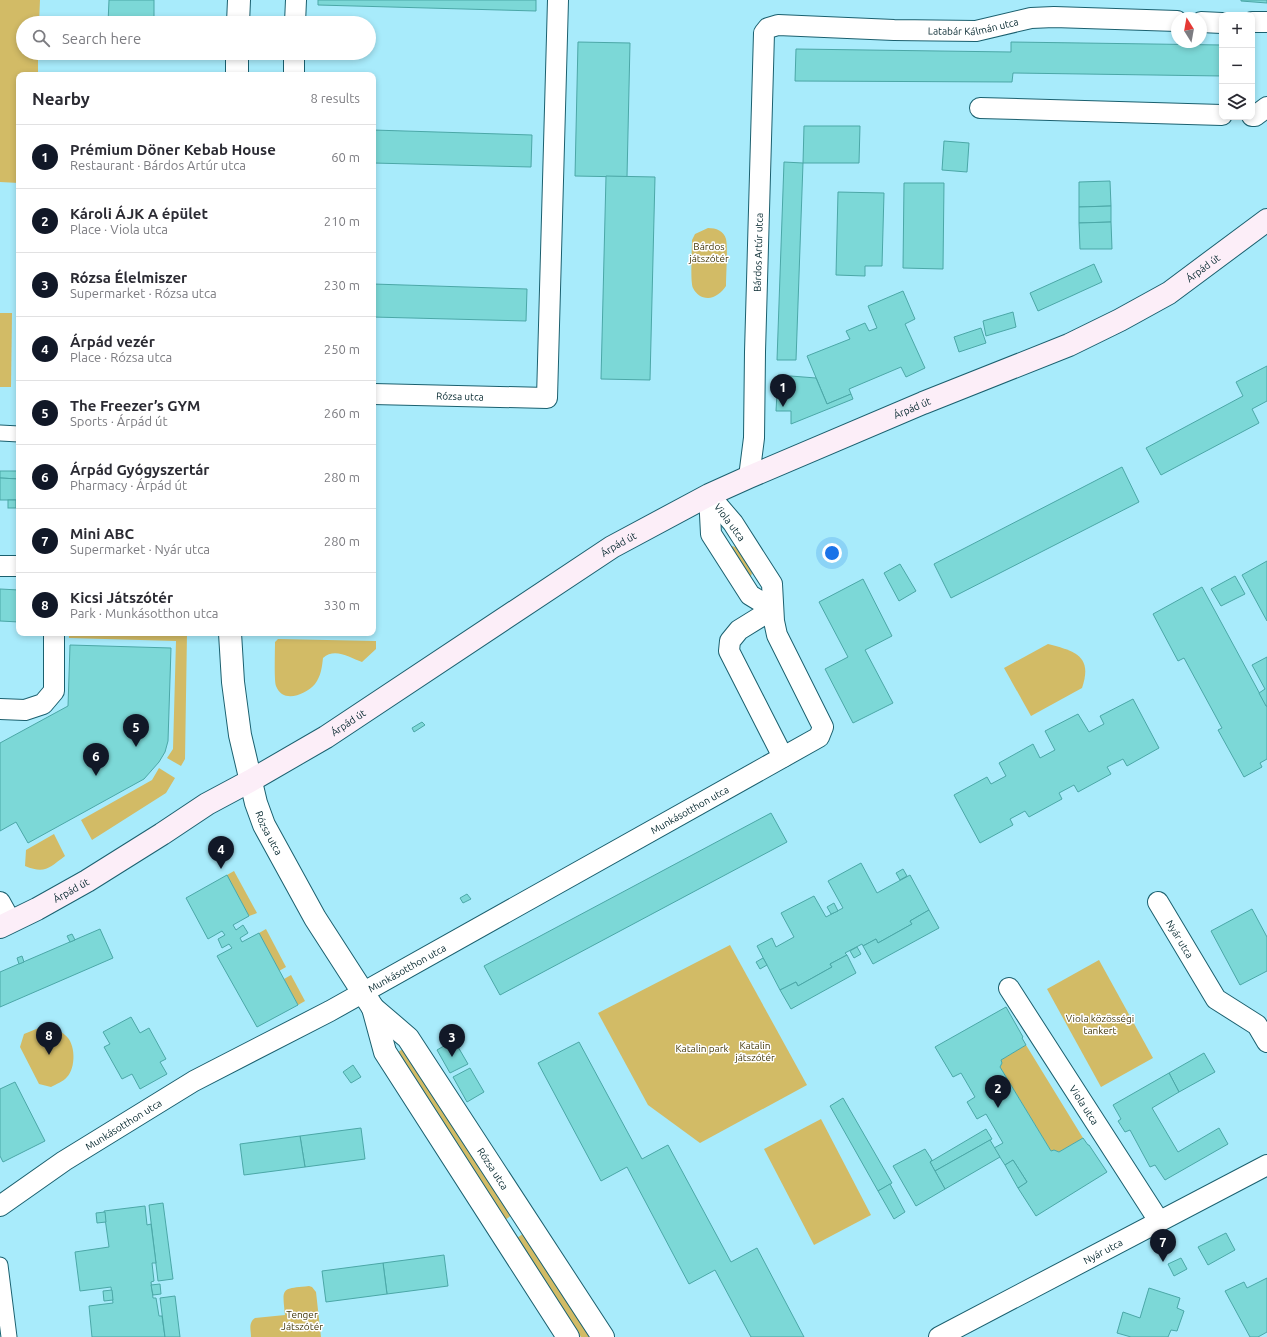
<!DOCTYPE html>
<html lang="en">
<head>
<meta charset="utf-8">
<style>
  body { margin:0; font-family:Ubuntu,sans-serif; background:#f2f2f3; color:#2b2b33 }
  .controls { position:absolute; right:12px; top:12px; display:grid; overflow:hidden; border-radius:8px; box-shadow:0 2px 6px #0003 }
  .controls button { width:36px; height:36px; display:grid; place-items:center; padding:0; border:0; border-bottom:1px solid #e1e1e2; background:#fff; color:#2b2b33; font:20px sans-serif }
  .compass { position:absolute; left:1171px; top:12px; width:36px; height:36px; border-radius:50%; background:#fff; box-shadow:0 2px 6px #0003; rotate:349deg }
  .you { position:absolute; left:832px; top:553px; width:14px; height:14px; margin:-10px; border:3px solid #fff; border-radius:50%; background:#1a73e8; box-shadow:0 0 0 6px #1a73e833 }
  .badge { display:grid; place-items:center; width:26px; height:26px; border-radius:50%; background:#111827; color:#fff; font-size:13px; font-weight:700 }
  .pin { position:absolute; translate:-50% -33px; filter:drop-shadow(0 1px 2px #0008) }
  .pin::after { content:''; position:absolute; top:21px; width:14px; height:12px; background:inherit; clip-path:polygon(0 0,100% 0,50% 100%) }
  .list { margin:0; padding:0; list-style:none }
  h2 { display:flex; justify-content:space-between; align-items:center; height:52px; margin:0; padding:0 16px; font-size:17px }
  h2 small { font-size:13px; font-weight:400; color:#7c7c81 }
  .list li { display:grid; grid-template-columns:26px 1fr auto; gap:12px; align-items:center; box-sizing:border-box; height:64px; padding:0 16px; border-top:1px solid #e1e1e2 }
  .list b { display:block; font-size:15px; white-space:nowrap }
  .list p { margin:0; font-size:13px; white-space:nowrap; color:#7c7c81 }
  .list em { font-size:13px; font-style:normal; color:#7c7c81 }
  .icon { flex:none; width:22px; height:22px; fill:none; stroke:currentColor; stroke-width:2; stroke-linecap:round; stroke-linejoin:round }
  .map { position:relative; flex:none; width:1267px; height:1337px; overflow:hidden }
  .search { position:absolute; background:#fff; box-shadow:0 2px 6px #0003; left:16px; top:16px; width:360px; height:44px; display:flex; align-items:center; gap:10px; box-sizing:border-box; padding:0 14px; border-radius:22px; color:#7c7c81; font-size:15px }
  .panel { position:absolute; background:#fff; box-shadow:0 2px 6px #0003; left:16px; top:72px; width:360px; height:564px; border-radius:8px }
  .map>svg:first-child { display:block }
  .green { fill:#d2bb66 }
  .building { fill:#7cd8d7; stroke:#4ba7a7 }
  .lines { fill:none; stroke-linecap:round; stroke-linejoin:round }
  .pedestrian-casing { stroke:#1b606f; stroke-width:17 }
  .minor-casing { stroke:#1b606f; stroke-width:22 }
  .tertiary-casing { stroke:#1b606f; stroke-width:24 }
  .secondary-casing { stroke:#1b606f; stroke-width:24 }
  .pedestrian { stroke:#fff; stroke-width:15 }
  .minor { stroke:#fff; stroke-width:20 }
  .tertiary { stroke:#fff; stroke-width:22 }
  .secondary { stroke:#fceef8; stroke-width:22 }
  .labels { text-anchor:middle; stroke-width:3; stroke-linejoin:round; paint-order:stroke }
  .street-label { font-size:10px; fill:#00242b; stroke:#fff }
  .park-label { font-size:10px; fill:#423709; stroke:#fff }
</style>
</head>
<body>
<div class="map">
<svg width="1267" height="1337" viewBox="0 0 1267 1337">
  <rect width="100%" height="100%" fill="#a8ebfb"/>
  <g class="green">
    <polygon points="0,0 40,0 39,23 23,23 23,53 38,53 38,75 19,75 19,183 0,182"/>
    <path d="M708 228C716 228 724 231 726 239 728 248 726 275 726 286 722 292 715 298 708 298 701 298 696 294 693 288 690 282 692 249 692 240L695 234Z"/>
    <polygon points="0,313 12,313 11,387 0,387"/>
    <polygon points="732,546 738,548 751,570 752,573 751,576 749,577 730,548"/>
    <polygon points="69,633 187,633 185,759 181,766 167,758 173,749 176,641 69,638"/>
    <path d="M278 639 376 641V649L362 662C350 658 335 647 323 658 322 667 321 676 315 684 305 695 283 704 276 686 274 680 275 651 275 642Z"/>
    <path d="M1048 644C1075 651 1093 656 1082 688L1031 716 1004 668Z"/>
    <polygon points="159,768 175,778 166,793 92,840 81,820 152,780"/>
    <path d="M54 834 65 856C49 868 45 874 25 866L26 850Z"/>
    <polygon points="234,871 257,913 249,916 227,875"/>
    <polygon points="266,929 286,967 279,971 259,933"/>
    <polygon points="730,945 807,1085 700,1143 648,1105 598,1013"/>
    <polygon points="1099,960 1153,1058 1101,1087 1047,989"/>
    <polygon points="291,975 305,1001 298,1005 284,979"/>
    <path d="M46 1025C52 1028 60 1030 65 1035 76 1043 76 1068 67 1077 63 1082 56 1084 51 1087L39 1084 20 1047 24 1034Z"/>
    <polygon points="1026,1045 1083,1138 1059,1152 1054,1150 1051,1151 1000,1067 1002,1063 1001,1060"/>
    <polygon points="404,1048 512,1215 505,1220 397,1053"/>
    <polygon points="821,1119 871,1215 814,1245 764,1149"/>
    <polygon points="524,1233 591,1337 581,1337 517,1238"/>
    <path d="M309 1286 312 1287 316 1292 321 1337H251C251 1330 248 1323 255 1318L285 1315C282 1287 281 1289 309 1286Z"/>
  </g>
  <g class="building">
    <polygon points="109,0 154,0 154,23 108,23"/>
    <polygon points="318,0 536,0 536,11 318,5"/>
    <polygon points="1241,0 1267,0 1267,3 1241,1"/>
    <polygon points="578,42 630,43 627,177 575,176"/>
    <polygon points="1011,42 1222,45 1222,76 1013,73 1012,82 795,81 796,49 1011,52"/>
    <polygon points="804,126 860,126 859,163 803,163"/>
    <polygon points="373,130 532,135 531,167 373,163"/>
    <polygon points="944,141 969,143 967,172 942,170"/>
    <polygon points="784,162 803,163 796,360 777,360"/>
    <polygon points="606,176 655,177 650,380 601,379"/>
    <polygon points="1110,181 1111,206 1079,207 1079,182"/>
    <polygon points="904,183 944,183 943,269 903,268"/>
    <polygon points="838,192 884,193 882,266 865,266 865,276 836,275"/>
    <polygon points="1111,206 1111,222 1079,223 1079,207"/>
    <polygon points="1111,222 1112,249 1080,249 1079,223"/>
    <polygon points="1094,264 1102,282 1038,311 1030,293"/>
    <polygon points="373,284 527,289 526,321 373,317"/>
    <polygon points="903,291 915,319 905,324 925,368 906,377 901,367 849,389 851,394 827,404 807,356 850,339 846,331 865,323 869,331 877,328 868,306"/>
    <polygon points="1013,312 1016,327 986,336 983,321"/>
    <polygon points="981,328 986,343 959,352 954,337"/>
    <polygon points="1267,366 1267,401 1252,409 1259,423 1161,475 1146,448 1243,396 1236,382"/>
    <polygon points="778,375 816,378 827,404 851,394 853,399 791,424 791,411 776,411"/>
    <polygon points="1122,467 1139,502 951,598 934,564"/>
    <polygon points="0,471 19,471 19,479 0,478"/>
    <polygon points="0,478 19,479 19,500 0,500"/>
    <rect x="8" y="500" width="8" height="8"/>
    <polygon points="1267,561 1267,621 1242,575"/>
    <polygon points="900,564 916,591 899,601 884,573"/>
    <polygon points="1235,576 1245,594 1221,606 1211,589"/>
    <polygon points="863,579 892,636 865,650 893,703 853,723 825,669 848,657 819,602"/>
    <polygon points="1202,587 1267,707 1267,759 1260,763 1262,767 1244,777 1218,730 1222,728 1184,658 1178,661 1153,614"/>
    <polygon points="0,589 19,590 19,622 0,621"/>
    <polygon points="70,645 171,648 168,741 165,752 159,762 144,779 28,843 16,822 0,831 0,743 68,706"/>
    <polygon points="1267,657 1267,706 1266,706 1259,693 1265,689 1252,665"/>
    <polygon points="1133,699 1159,748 1127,766 1123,759 1107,767 1111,774 1078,792 1074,785 1059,793 1062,799 1029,817 1025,811 1010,819 1013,825 980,843 954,795 987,777 991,784 1006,776 999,763 1033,744 1040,758 1055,750 1045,731 1078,714 1089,732 1104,724 1100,716"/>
    <polygon points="422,722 425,725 414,732 412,728"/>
    <polygon points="771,813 787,842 500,995 484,966"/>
    <polygon points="861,863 877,893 910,875 929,910 910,921 912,924 878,943 876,939 863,946 862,944 845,953 847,955 830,964 832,967 798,986 796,982 780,990 757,946 772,938 776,947 794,937 781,913 814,896 826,917 843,908 828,881"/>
    <polygon points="903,869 907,876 900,880 896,873"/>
    <polygon points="227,875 249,916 233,925 236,930 243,925 248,933 240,938 242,942 259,933 298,1005 257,1027 217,956 232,948 229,944 222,948 218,939 225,935 222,931 208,939 186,898"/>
    <polygon points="467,894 471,899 463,903 460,898"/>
    <polygon points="834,903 838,911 831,914 827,907"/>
    <polygon points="1252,909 1267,937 1267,971 1240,985 1211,931"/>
    <polygon points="929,910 939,928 873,964 863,946 876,939 878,943 912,924 910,921"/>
    <polygon points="100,929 113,958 0,1007 0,972"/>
    <polygon points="72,934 75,940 70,942 67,936"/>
    <polygon points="857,947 861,954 854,958 850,951"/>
    <polygon points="847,955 856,973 791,1009 780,990 796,982 798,986 832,967 830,964"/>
    <polygon points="22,956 24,962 19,964 17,958"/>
    <polygon points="763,958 767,965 760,969 756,962"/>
    <polygon points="1006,1007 1023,1037 1022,1038 1026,1045 1001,1060 1002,1063 1000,1067 1051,1151 1054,1150 1059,1152 1083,1138 1088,1145 1089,1145 1107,1172 1036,1216 1018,1188 1027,1182 1013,1160 1005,1165 994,1148 1003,1143 986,1114 977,1119 967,1102 975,1097 961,1073 953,1077 935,1047"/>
    <polygon points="131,1017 140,1033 149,1028 166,1059 160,1062 167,1074 140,1089 132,1074 122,1079 104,1047 110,1044 103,1032"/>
    <polygon points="454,1040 468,1064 450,1073 437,1050"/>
    <polygon points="579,1042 642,1159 668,1145 731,1262 757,1248 804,1337 751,1337 715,1270 689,1284 627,1167 601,1181 538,1063"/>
    <polygon points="1204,1053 1215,1072 1179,1092 1169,1073"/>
    <polygon points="353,1065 361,1077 351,1083 343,1072"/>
    <polygon points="470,1068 484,1092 467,1102 453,1077"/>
    <polygon points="1169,1073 1179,1092 1152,1108 1178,1152 1219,1128 1228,1144 1165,1180 1155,1165 1150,1167 1130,1130 1125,1132 1118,1121 1121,1119 1113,1105"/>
    <polygon points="15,1082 45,1141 3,1162 0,1156 0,1089"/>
    <polygon points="843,1098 892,1183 878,1191 830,1106"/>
    <polygon points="361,1128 365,1159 305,1167 300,1136"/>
    <polygon points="986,1129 992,1139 935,1171 930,1162"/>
    <polygon points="300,1136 305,1167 244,1175 240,1144"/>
    <polygon points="990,1140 1000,1157 945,1189 935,1171"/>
    <polygon points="925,1149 932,1160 930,1162 945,1189 916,1206 893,1166"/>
    <polygon points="1013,1160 1027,1182 1018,1188 1005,1165"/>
    <polygon points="890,1184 905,1212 894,1219 878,1191"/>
    <polygon points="163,1203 173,1279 158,1281 149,1205"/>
    <polygon points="145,1206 147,1225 151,1224 156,1263 152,1263 154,1281 151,1282 153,1298 156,1298 159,1316 162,1316 165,1337 92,1337 89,1306 113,1303 111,1287 80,1291 75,1252 109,1247 104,1211"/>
    <polygon points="105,1212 106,1222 97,1223 96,1213"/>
    <polygon points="1226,1233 1235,1250 1208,1265 1198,1247"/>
    <polygon points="444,1255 448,1286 387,1294 383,1263"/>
    <polygon points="1181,1258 1187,1269 1174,1276 1168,1264"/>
    <polygon points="383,1263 387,1294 326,1302 322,1271"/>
    <polygon points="1267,1278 1267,1332 1258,1337 1250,1337 1225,1291 1244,1282 1247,1288"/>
    <polygon points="160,1284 161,1294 153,1295 151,1285"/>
    <polygon points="1149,1288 1180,1298 1177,1308 1184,1311 1177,1331 1171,1330 1168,1337 1131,1337 1117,1333 1123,1312 1140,1318"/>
    <polygon points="112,1290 113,1300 104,1301 103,1291"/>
    <polygon points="175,1296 180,1337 165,1337 160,1298"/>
  </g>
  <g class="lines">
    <g class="pedestrian-casing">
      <g id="pedestrian">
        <polyline points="0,433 19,434"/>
        <polyline points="0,1265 9,1337"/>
      </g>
    </g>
    <g class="minor-casing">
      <g id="minor">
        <polyline points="1201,22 1222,23"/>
        <polyline points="1252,22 1267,22"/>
        <polyline points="295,23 296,0"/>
        <polyline points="294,75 294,53"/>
        <polyline points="980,108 1222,115"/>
        <polyline points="1252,116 1255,116 1267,107"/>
        <path id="s1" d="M373 394 547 398 558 0"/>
        <path id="s2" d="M749 477 754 438 755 352 764 33 768 28 778 25 894 30 976 31 1031 18 1054 17 1177 21"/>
        <polyline points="709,495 711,534 750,595 773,609"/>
        <polyline points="0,566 19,566"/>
        <polyline points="773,609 739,630 730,641 729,651 783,757"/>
        <polyline points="0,709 25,710 43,704 54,691 54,633"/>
        <polyline points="0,902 11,922"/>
        <path id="s3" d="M1158 902 1216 999 1257 1025 1267 1042"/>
        <path id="s4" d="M1009 988 1159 1221"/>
        <path id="s5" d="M0 1206 64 1161 194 1081 330 1011 819 737 823 727 777 635 774 621 772 584 733 523 709 495"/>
        <path id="s6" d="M939 1337 1267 1165"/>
      </g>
    </g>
    <g class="tertiary-casing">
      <g id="tertiary">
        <polyline points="238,23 239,0"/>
        <polyline points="237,75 237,53"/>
        <path id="s7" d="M230 633 233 682 240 735 256 803 264 825 315 918 373 1008 408 1038 603 1337"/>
        <polyline points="373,1008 385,1052 568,1337"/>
      </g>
    </g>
    <g class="secondary-casing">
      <g id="secondary">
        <path id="s8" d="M0 927 37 909 87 881 162 834 207 804 250 781 326 737 612 547 709 495 749 477 923 403 1069 345 1120 320 1169 293 1267 220"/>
      </g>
    </g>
    <use href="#pedestrian" class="pedestrian"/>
    <use href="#minor" class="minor"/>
    <use href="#tertiary" class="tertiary"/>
    <use href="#secondary" class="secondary"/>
  </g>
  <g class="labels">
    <g class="street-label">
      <text dy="4" stroke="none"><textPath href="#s2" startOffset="657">Latabár Kálmán utca</textPath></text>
      <text dy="4" stroke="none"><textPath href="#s2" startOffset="225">Bárdos Artúr utca</textPath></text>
      <text dy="4" stroke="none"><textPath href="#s8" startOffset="1376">Árpád út</textPath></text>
      <text dy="4" stroke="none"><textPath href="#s1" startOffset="87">Rózsa utca</textPath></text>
      <text dy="4" stroke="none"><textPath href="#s8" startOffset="1052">Árpád út</textPath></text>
      <text transform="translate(730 522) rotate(53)" y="4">Viola utca</text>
      <text dy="4" stroke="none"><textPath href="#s8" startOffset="728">Árpád út</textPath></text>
      <text dy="4" stroke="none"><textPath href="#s8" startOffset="404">Árpád út</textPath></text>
      <text dy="4" stroke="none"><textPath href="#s5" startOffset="796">Munkásotthon utca</textPath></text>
      <text dy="4" stroke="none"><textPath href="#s7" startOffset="205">Rózsa utca</textPath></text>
      <text dy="4" stroke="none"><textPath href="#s8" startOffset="80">Árpád út</textPath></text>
      <text dy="4" stroke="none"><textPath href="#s3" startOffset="43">Nyár utca</textPath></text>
      <text dy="4" stroke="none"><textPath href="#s5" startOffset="472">Munkásotthon utca</textPath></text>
      <text dy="4" stroke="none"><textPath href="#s4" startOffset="139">Viola utca</textPath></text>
      <text dy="4" stroke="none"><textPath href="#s5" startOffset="148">Munkásotthon utca</textPath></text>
      <text dy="4" stroke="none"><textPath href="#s7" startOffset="611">Rózsa utca</textPath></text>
      <text dy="4" stroke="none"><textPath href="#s6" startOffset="185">Nyár utca</textPath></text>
    </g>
    <g class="park-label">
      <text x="709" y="250">Bárdos<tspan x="709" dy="12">játszótér</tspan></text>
      <text x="1100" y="1022">Viola közösségi<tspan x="1100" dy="12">tankert</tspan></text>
      <text x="755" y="1049">Katalin<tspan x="755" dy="12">játszótér</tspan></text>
      <text x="702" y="1052">Katalin park</text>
      <text x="302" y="1318">Tenger<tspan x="302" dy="12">Játszótér</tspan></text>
    </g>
  </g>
</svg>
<div class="controls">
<button>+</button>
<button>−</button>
<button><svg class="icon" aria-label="layers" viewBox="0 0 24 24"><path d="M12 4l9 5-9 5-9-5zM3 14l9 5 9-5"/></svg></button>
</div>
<svg class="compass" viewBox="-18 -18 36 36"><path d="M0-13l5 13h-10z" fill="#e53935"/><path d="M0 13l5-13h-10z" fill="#7c7c81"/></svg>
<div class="you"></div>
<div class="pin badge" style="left:783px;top:407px">1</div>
<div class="pin badge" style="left:998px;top:1108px">2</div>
<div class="pin badge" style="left:452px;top:1057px">3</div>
<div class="pin badge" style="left:221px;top:869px">4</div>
<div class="pin badge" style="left:136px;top:747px">5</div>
<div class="pin badge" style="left:96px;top:776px">6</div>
<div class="pin badge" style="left:1163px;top:1262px">7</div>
<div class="pin badge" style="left:49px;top:1055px">8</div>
<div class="search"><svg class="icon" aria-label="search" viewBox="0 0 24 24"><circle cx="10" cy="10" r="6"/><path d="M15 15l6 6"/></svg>Search here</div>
<section class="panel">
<h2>Nearby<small>8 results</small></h2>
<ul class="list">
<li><span class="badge">1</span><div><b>Prémium Döner Kebab House</b><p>Restaurant · Bárdos Artúr utca</p></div><em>60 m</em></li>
<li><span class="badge">2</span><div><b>Károli ÁJK A épület</b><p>Place · Viola utca</p></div><em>210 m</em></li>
<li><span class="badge">3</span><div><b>Rózsa Élelmiszer</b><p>Supermarket · Rózsa utca</p></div><em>230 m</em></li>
<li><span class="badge">4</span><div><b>Árpád vezér</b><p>Place · Rózsa utca</p></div><em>250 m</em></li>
<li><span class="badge">5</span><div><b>The Freezer’s GYM</b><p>Sports · Árpád út</p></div><em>260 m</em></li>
<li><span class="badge">6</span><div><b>Árpád Gyógyszertár</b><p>Pharmacy · Árpád út</p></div><em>280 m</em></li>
<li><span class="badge">7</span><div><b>Mini ABC</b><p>Supermarket · Nyár utca</p></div><em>280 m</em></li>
<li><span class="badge">8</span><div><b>Kicsi Játszótér</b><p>Park · Munkásotthon utca</p></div><em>330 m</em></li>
</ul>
</section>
</div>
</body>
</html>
